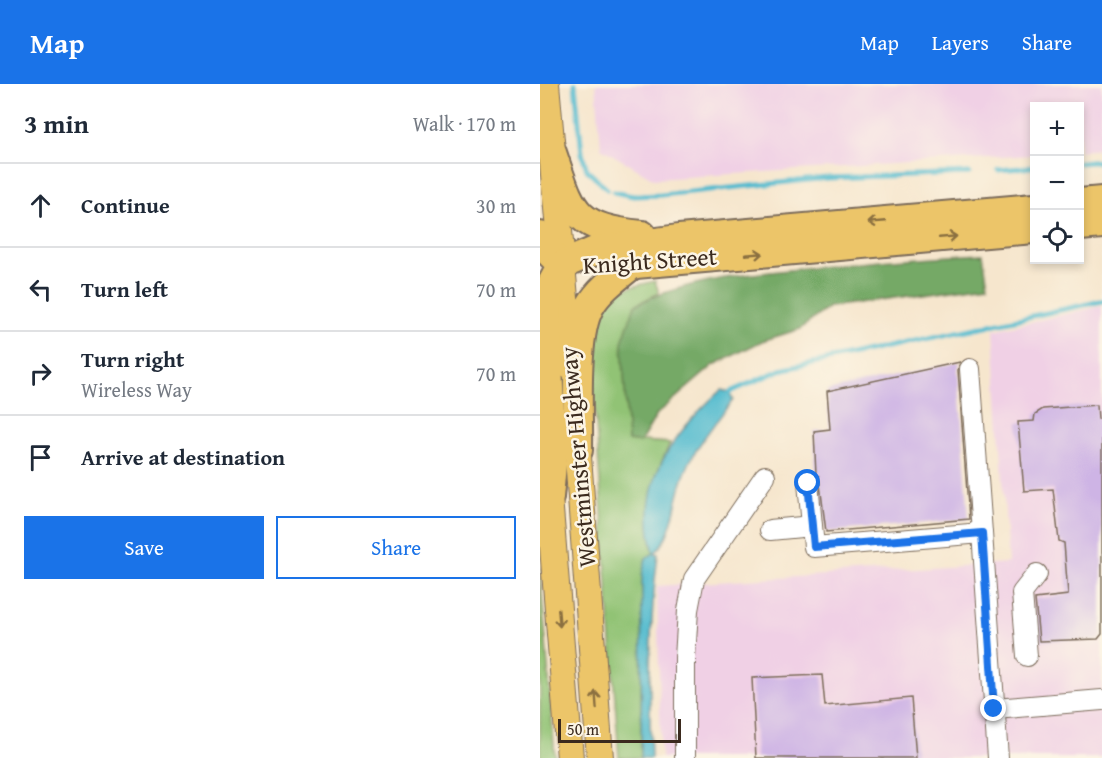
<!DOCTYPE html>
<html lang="en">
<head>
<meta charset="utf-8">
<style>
  body { margin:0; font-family:"Gentium Book Plus",serif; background:#f2f2f3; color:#1f2937 }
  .controls { position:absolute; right:18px; top:18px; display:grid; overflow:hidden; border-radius:0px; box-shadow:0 3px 9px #0003 }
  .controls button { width:54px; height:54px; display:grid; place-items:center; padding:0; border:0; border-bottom:2px solid #e0e1e3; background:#fff; color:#1f2937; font:30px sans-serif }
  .scale { position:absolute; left:18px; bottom:15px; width:123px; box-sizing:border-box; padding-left:6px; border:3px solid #3b2a1e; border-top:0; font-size:16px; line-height:21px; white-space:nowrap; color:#3b2a1e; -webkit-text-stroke:4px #fcf5e5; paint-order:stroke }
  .stop { position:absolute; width:18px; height:18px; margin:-14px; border:4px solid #1a73e8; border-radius:50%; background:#fff }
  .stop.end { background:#1a73e8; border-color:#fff; box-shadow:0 2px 6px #0008 }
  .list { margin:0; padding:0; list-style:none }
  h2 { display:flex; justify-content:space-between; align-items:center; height:78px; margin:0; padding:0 24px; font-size:26px }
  h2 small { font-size:20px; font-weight:400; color:#747a83 }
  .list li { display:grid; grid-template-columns:39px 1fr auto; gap:18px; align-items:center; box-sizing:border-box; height:84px; padding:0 24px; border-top:2px solid #e0e1e3 }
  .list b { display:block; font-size:22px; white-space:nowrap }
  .list p { margin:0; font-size:20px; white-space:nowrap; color:#747a83 }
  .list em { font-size:20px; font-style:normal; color:#747a83 }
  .actions { display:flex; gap:12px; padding:18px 24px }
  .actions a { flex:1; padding:14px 0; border:2px solid #1a73e8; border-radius:0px; text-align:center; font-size:21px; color:#1a73e8 }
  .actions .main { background:#1a73e8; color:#fff }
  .icon { flex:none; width:33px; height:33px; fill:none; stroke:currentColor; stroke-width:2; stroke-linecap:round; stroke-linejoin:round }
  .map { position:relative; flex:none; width:562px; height:674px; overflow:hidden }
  header { display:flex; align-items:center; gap:36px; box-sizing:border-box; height:84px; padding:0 30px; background:#1a73e8; color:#fff }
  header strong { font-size:28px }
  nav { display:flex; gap:33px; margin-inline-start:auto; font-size:21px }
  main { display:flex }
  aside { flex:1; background:#fff }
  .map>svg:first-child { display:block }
  .built { fill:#f0d0e5 }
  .green { fill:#91c374; stroke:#667649; stroke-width:1.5 }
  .forest { fill:#74a966; stroke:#586a42; stroke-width:1.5 }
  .water { fill:#52bbcf; stroke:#467276; stroke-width:1.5 }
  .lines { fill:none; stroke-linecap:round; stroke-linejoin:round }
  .stream { stroke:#52bbcf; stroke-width:5 }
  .building { fill:#ceb4e5 }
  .minor-casing { stroke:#7c6c5b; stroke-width:22 }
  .major-casing { stroke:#7c6c5b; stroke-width:28 }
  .highway-casing { stroke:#7c6c5b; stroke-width:32 }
  .minor { stroke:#fff; stroke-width:20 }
  .major { stroke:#ecc569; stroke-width:26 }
  .highway { stroke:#ecc569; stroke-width:28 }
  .oneway { stroke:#8b7040 }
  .route { stroke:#1a73e8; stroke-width:8 }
  .labels { text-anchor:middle; stroke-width:5; stroke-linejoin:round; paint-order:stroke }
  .street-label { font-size:24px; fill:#3b2a1e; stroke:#fcf5e5 }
</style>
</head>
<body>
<header>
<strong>Map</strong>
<nav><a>Map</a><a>Layers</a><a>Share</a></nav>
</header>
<main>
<aside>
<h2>3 min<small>Walk · 170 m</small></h2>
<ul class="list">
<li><svg class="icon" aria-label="ahead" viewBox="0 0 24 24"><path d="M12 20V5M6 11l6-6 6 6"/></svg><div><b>Continue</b></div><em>30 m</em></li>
<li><svg class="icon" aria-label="left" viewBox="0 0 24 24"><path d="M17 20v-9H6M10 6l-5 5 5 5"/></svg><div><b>Turn left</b></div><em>70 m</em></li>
<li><svg class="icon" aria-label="right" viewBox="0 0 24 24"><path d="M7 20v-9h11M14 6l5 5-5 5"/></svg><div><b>Turn right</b><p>Wireless Way</p></div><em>70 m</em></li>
<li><svg class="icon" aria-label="arrive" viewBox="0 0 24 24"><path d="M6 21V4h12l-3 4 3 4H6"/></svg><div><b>Arrive at destination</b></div></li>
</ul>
<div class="actions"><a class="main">Save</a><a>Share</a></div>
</aside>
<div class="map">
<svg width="562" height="674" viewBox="0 0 562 674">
  <rect width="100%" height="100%" fill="#fcf5e5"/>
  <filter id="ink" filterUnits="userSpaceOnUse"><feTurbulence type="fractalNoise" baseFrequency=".0167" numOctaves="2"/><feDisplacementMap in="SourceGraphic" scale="12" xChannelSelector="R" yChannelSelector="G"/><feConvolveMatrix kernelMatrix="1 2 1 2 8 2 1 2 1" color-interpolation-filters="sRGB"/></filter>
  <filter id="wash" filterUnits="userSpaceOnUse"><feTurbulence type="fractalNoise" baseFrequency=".008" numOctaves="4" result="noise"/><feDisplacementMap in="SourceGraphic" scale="24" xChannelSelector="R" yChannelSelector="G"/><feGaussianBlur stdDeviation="1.35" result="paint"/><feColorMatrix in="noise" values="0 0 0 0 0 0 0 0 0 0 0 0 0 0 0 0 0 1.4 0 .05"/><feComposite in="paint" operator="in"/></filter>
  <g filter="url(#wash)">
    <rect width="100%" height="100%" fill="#f6e6cd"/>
    <g class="built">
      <polygon points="56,0 562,0 562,65 540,67 540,22 494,22 494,71 114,95 61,64"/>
      <polygon points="562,222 562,674 121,674 117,502 468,479 454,246"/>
    </g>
    <g class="green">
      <polygon points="115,197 119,209 95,221 88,356 130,359 117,389 111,459 114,470 106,474 102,491 101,674 79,674 50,253 52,239 76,207"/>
      <polygon points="0,482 15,674 0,674"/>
    </g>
    <path class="forest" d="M443 170 448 201 289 223 260 245 222 257 174 281 117 330 100 359 88 357 82 258 95 221C150 194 217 189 278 183 333 177 388 173 443 170Z"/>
    <path class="water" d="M181 306 190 308 193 316C176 338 156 361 146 387 134 414 136 447 115 469L118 470C109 541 109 603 111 674H101L102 491 106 474 114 469C94 400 133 349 181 306Z"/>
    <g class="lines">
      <g class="stream">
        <polyline points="35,0 42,69 47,86 67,105"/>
        <polyline points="540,79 562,77"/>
        <polyline points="458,86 494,83"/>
        <polyline points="74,108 93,112 121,111 287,94 429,89"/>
        <polyline points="190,308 240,286 562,217"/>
      </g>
    </g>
    <g id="blocks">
      <g class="building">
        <polygon points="420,278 418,286 429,435 286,448 279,392 276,391 274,347 290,345 287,307"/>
        <polygon points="557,321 558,335 562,335 562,550 558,555 499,557 495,515 528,511 524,459 519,457 513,405 484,407 478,338 494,337 495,330 503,325"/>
        <polygon points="282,591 285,622 371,614 376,674 216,674 212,594"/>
      </g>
    </g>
  </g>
  <g filter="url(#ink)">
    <use href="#blocks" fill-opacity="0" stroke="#7c6c5b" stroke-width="1.5"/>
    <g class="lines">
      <g class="minor-casing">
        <g id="minor">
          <polyline points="268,399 274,463 442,449 430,285"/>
          <polyline points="230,446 272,442"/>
          <polyline points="442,449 458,674"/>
          <polyline points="487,572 482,509 497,490"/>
          <polyline points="455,625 562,616"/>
          <polyline points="145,674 145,574 148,526 154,495 225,392"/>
        </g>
      </g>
      <g class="major-casing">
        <g id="major">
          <polyline points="6,0 31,282"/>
          <polyline points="36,345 60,674"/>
          <polyline points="5,394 9,413 30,674"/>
        </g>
      </g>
      <g class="highway-casing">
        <g id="highway">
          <path d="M11 66C32 127 32 144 102 151"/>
          <polyline points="540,119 562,117"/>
          <polyline points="540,142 562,140"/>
          <polyline points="0,152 9,168 22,181"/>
          <polyline points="22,181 57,166 139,155 494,124"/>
          <polyline points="84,181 494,145"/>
          <path d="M38 366C39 330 33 252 50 222 60 205 77 193 93 180"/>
          <polyline points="9,413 12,380 6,228 9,205 22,181"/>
        </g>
      </g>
      <use href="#minor" class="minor"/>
      <use href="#major" class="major"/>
      <use href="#highway" class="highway"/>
    </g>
    <defs><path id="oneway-shaft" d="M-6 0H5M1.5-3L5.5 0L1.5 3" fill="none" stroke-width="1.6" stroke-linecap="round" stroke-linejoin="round" transform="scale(1.5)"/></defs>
    <g class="oneway">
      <use href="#oneway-shaft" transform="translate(337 138) rotate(175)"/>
      <use href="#oneway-shaft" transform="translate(408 153) rotate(-5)"/>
      <use href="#oneway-shaft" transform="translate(214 170) rotate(-5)"/>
      <use href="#oneway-shaft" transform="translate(19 534) rotate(85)"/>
      <use href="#oneway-shaft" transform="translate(56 616) rotate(-94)"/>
    </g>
  </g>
  <g class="lines" filter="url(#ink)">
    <polyline class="route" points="268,399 274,463 442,449 454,625"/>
  </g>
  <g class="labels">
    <g class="street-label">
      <text transform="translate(110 177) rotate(-4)" y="8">Knight Street</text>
      <text transform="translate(38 373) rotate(-95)" y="8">Westminster Highway</text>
    </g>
  </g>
</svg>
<div class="controls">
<button>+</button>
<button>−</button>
<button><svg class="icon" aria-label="locate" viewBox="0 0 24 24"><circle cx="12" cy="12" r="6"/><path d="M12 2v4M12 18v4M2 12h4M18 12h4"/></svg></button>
</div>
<div class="scale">50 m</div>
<div class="stop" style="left:268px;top:399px"></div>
<div class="stop end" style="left:454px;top:625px"></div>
</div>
</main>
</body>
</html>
